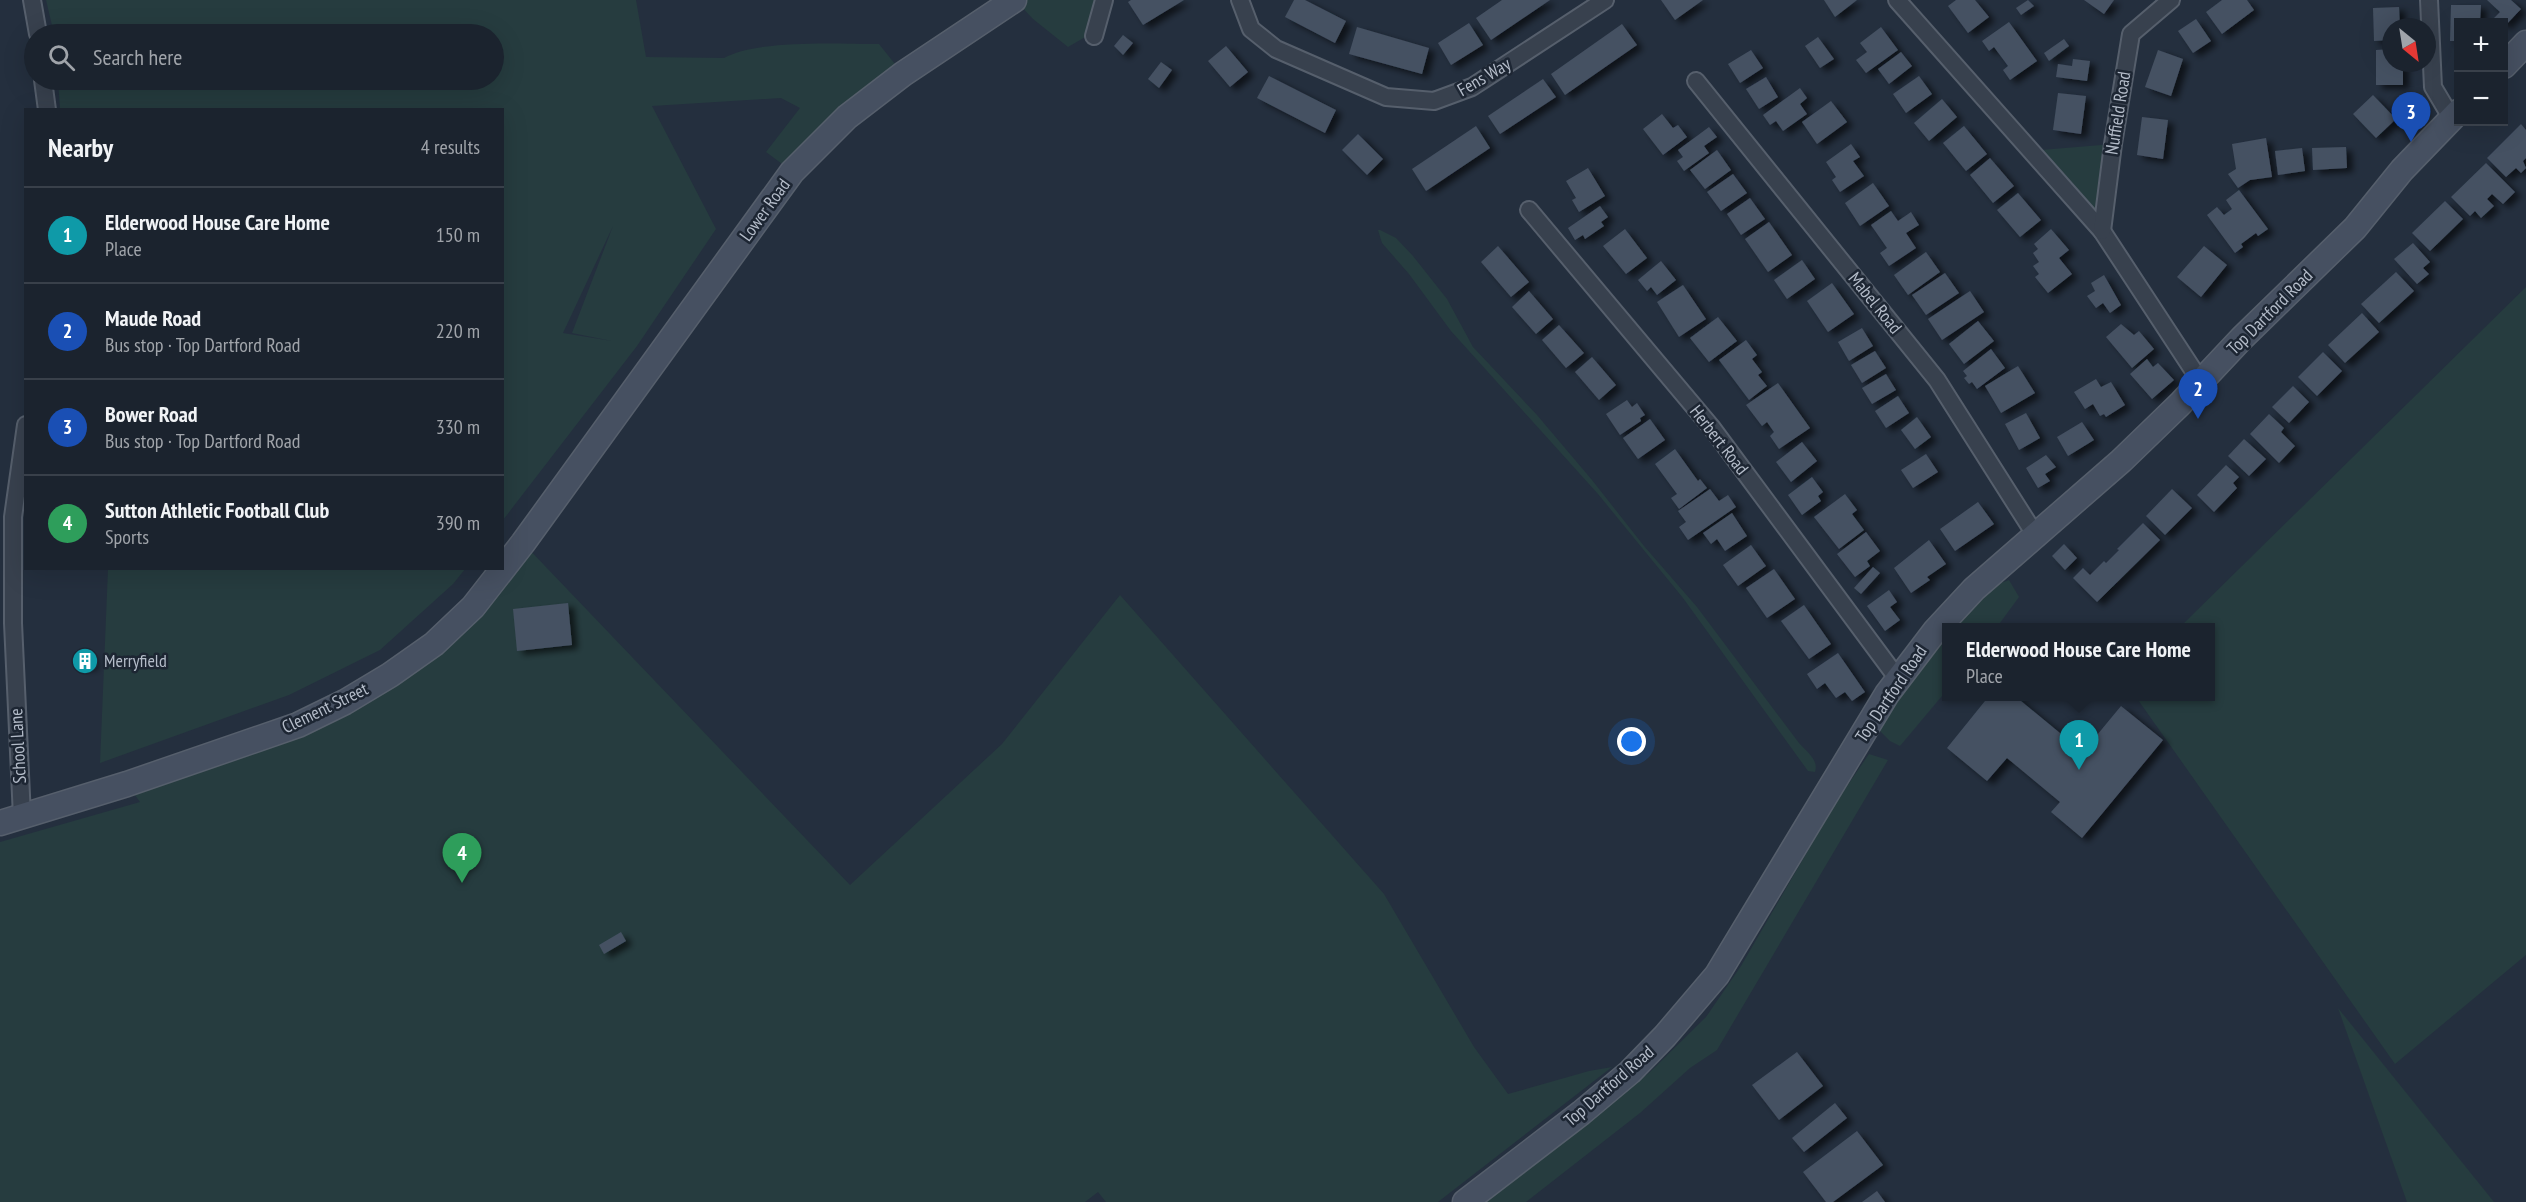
<!DOCTYPE html>
<html lang="en">
<head>
<meta charset="utf-8">
<style>
  body { margin:0; font-family:"PT Sans Narrow",sans-serif; background:#282f3a; color:#f1f3f6 }
  .controls { position:absolute; right:18px; top:18px; display:grid; overflow:hidden; border-radius:0px; box-shadow:0 6px 24px #0002 }
  .controls button { width:54px; height:54px; display:grid; place-items:center; padding:0; border:0; border-bottom:2px solid #39404a; background:#1b232e; color:#f1f3f6; font:30px sans-serif }
  .compass { position:absolute; left:2382px; top:18px; width:54px; height:54px; border-radius:50%; background:#1b232e; box-shadow:0 6px 24px #0002; rotate:150deg }
  .you { position:absolute; left:1632px; top:742px; width:21px; height:21px; margin:-15px; border:4px solid #fff; border-radius:50%; background:#1a73e8; box-shadow:0 0 0 9px #1a73e833 }
  .badge { display:grid; place-items:center; width:39px; height:39px; border-radius:50%; background:#8ab4f8; color:#fff; font-size:20px; font-weight:700 }
  .pin { position:absolute; translate:-50% -50px; filter:drop-shadow(0 2px 3px #0008) }
  .pin::after { content:''; position:absolute; top:32px; width:21px; height:18px; background:inherit; clip-path:polygon(0 0,100% 0,50% 100%) }
  .popup { position:absolute; left:1942px; top:623px; width:273px; height:78px; box-sizing:border-box; display:grid; place-content:center; border-radius:0px; background:#1b232e; filter:drop-shadow(0 2px 4px #0005); font-size:20px; white-space:nowrap; color:#a0a4aa }
  .popup b { font-size:22px; color:#f1f3f6 }
  .popup::after { content:''; position:absolute; left:50%; top:100%; margin-left:-12px; border:12px solid transparent; border-top-color:#1b232e }
  .list { margin:0; padding:0; list-style:none }
  h2 { display:flex; justify-content:space-between; align-items:center; height:78px; margin:0; padding:0 24px; font-size:26px }
  h2 small { font-size:20px; font-weight:400; color:#a0a4aa }
  .list li { display:grid; grid-template-columns:39px 1fr auto; gap:18px; align-items:center; box-sizing:border-box; height:96px; padding:0 24px; border-top:2px solid #39404a }
  .list b { display:block; font-size:22px; white-space:nowrap }
  .list p { margin:0; font-size:20px; white-space:nowrap; color:#a0a4aa }
  .list em { font-size:20px; font-style:normal; color:#a0a4aa }
  .icon { flex:none; width:33px; height:33px; fill:none; stroke:currentColor; stroke-width:2; stroke-linecap:round; stroke-linejoin:round }
  .map { position:relative; flex:none; width:2526px; height:1202px; overflow:hidden }
  .search { position:absolute; background:#1b232e; box-shadow:0 6px 24px #0002; left:24px; top:24px; width:480px; height:66px; display:flex; align-items:center; gap:15px; box-sizing:border-box; padding:0 21px; border-radius:33px; color:#a0a4aa; font-size:22px }
  .panel { position:absolute; background:#1b232e; box-shadow:0 6px 24px #0002; left:24px; top:108px; width:480px; height:462px; border-radius:0px }
  .map>svg:first-child { display:block }
  .green { fill:#263c3f; fill-rule:evenodd }
  .building { fill:#455162; filter:url(#shadow) }
  .lines { fill:none; stroke-linecap:round; stroke-linejoin:round }
  .street-casing { stroke:#565f6c; stroke-width:20 }
  .secondary-casing { stroke:#565f6c; stroke-width:27 }
  .street { stroke:#38414e; stroke-width:16 }
  .secondary { stroke:#465061; stroke-width:24 }
  .labels { text-anchor:middle; stroke-width:5; stroke-linejoin:round; paint-order:stroke }
  .street-label { font-size:18px; fill:#b4bcc9; stroke:#1d2633 }
  .poi-label { font-size:18px; fill:#b4bcc9; stroke:#1d2633; text-anchor:start }
</style>
</head>
<body>
<div class="map">
<svg width="2526" height="1202" viewBox="0 0 2526 1202">
  <defs>
    <filter id="shadow"><feDropShadow dx="6" dy="4" stdDeviation="3" flood-color="#0009"/></filter>
  </defs>
  <rect width="100%" height="100%" fill="#242f3e"/>
  <g class="green">
    <path d="M46 0H636L646 57 724 58C760 39 837 44 879 44L903 74 793 172 766 152 800 108 781 98 652 106 716 229 637 346 503 520 502 110 60 109 58 80H494V34H54ZM613 226 572 333 612 341 563 333Z"/>
    <polygon points="1015,0 1096,0 1087,36 1068,47 1033,19"/>
    <polygon points="2113,144 2102,231 2029,151"/>
    <path d="M1380 230 1396 238 1413 256 1447 299 1473 347 1537 415 1592 480 1644 546 1697 607 1799 743C1807 752 1819 760 1815 772L1808 771 1683 598 1598 494 1451 331 1409 274 1382 243 1378 230Z"/>
    <polygon points="2526,287 2526,955 2395,1064 2136,697 2211,696 2211,628 2180,627"/>
    <polygon points="523,543 850,885 1002,744 1120,595 1384,894 1474,1047 1508,1094 1589,1071 1612,1067 1438,1202 1106,1202 1098,1192 1085,1202 0,1202 0,842 140,802 127,784 390,675"/>
    <polygon points="108,569 108,568 465,569 453,584 380,650 289,695 100,763"/>
    <polygon points="2009,580 2019,597 1997,627 1954,628 1998,584"/>
    <polygon points="1947,635 1947,690 1900,746 1890,741 1878,729 1904,689"/>
    <polygon points="1869,754 1888,760 1717,1050 1690,1068 1640,1113 1526,1202 1474,1202 1649,1073 1706,1017 1741,966 1836,802"/>
    <polygon points="2338,1008 2494,1202 2407,1202"/>
  </g>
  <g class="building">
    <polygon points="1131,0 1184,0 1143,25 1128,2"/>
    <polygon points="1294,0 1305,0 1346,21 1335,43 1285,17"/>
    <polygon points="1502,0 1550,0 1491,40 1476,18"/>
    <polygon points="1661,0 1703,0 1675,20"/>
    <polygon points="1824,0 1857,0 1835,17"/>
    <polygon points="1956,0 1975,0 1989,17 1968,33 1948,6"/>
    <polygon points="2028,0 2034,6 2021,15 2016,8"/>
    <polygon points="2084,0 2114,0 2104,14"/>
    <polygon points="2222,0 2247,0 2254,10 2222,34 2206,12"/>
    <polygon points="2487,0 2511,0 2521,9 2504,27 2504,22 2490,22 2500,12"/>
    <polygon points="2451,5 2481,5 2480,22 2458,22 2458,41 2450,41"/>
    <polygon points="2399,7 2400,27 2391,27 2391,40 2374,41 2373,8"/>
    <polygon points="2196,19 2211,41 2193,53 2178,31"/>
    <polygon points="2009,22 2037,61 2010,80 2003,70 2008,66 1994,47 1989,51 1982,41"/>
    <polygon points="1469,23 1483,45 1451,65 1438,43"/>
    <polygon points="1622,24 1637,45 1565,95 1551,74"/>
    <polygon points="1357,27 1429,48 1422,74 1349,54"/>
    <polygon points="1881,27 1898,50 1866,73 1856,60 1867,52 1860,43"/>
    <polygon points="1123,35 1133,43 1123,55 1114,46"/>
    <polygon points="1818,37 1834,59 1820,68 1805,46"/>
    <polygon points="2064,39 2069,46 2049,61 2044,53"/>
    <polygon points="1226,46 1248,72 1230,87 1208,61"/>
    <polygon points="2391,49 2391,63 2403,63 2403,85 2376,85 2376,50"/>
    <polygon points="1751,50 1763,68 1740,83 1728,64"/>
    <polygon points="2158,50 2183,59 2171,96 2145,87"/>
    <polygon points="1901,52 1912,66 1889,84 1878,69"/>
    <polygon points="2073,59 2090,61 2087,81 2056,77 2058,64 2072,66"/>
    <polygon points="1161,62 1172,70 1159,88 1148,79"/>
    <polygon points="1269,76 1336,110 1325,133 1257,98"/>
    <polygon points="1919,76 1932,94 1906,113 1893,94"/>
    <polygon points="1766,77 1778,97 1759,109 1746,89"/>
    <polygon points="1543,79 1556,97 1500,134 1488,116"/>
    <polygon points="1800,88 1807,98 1800,104 1807,114 1783,131 1776,121 1770,125 1763,115"/>
    <polygon points="2058,93 2086,96 2081,134 2053,130"/>
    <polygon points="2373,95 2396,119 2376,138 2353,114"/>
    <polygon points="1942,99 1957,117 1929,141 1914,123"/>
    <polygon points="1831,101 1847,122 1817,144 1802,122"/>
    <polygon points="1662,114 1673,128 1678,125 1687,137 1663,155 1643,129"/>
    <polygon points="2142,117 2168,120 2163,159 2137,155"/>
    <polygon points="2521,124 2526,130 2526,158 2523,161 2526,168 2521,173 2516,168 2506,177 2487,158"/>
    <polygon points="1476,126 1490,148 1426,191 1412,169"/>
    <polygon points="1964,126 1987,154 1966,171 1943,143"/>
    <polygon points="1709,127 1717,137 1704,146 1709,153 1684,171 1677,161 1683,157 1678,150"/>
    <polygon points="1358,134 1383,159 1367,175 1342,150"/>
    <polygon points="2266,138 2272,177 2250,180 2238,188 2228,174 2236,169 2232,144"/>
    <polygon points="1851,144 1860,157 1853,161 1864,176 1840,192 1832,180 1836,177 1826,162"/>
    <polygon points="2346,147 2347,168 2313,170 2312,148"/>
    <polygon points="2302,148 2305,171 2278,175 2275,151"/>
    <polygon points="1717,150 1731,170 1705,189 1690,170"/>
    <polygon points="1990,158 2014,186 1993,203 1970,175"/>
    <polygon points="2486,163 2515,192 2503,204 2492,194 2487,199 2494,206 2481,218 2475,211 2470,216 2451,197"/>
    <polygon points="1588,168 1605,196 1579,212 1572,200 1576,198 1566,181"/>
    <polygon points="1733,174 1747,193 1721,211 1707,192"/>
    <polygon points="1873,183 1889,206 1860,226 1845,203"/>
    <polygon points="2239,190 2268,229 2258,236 2256,233 2241,244 2243,247 2235,253 2207,215 2217,207 2224,215 2232,209 2226,200"/>
    <polygon points="2018,193 2041,220 2020,237 1997,210"/>
    <polygon points="1750,198 1765,219 1741,235 1727,214"/>
    <polygon points="2445,201 2463,219 2430,251 2412,233"/>
    <polygon points="1600,206 1608,217 1601,222 1604,226 1585,239 1583,235 1575,240 1568,228"/>
    <polygon points="1891,211 1898,221 1911,212 1919,225 1906,233 1916,248 1889,266 1880,253 1887,248 1871,225"/>
    <polygon points="1769,222 1792,255 1768,272 1745,239"/>
    <polygon points="1625,229 1647,258 1626,274 1603,246"/>
    <polygon points="2051,229 2069,250 2059,258 2072,274 2048,293 2035,277 2039,274 2033,266 2039,262 2033,253 2038,249 2034,244"/>
    <polygon points="2413,243 2430,262 2423,268 2429,274 2417,284 2394,259"/>
    <polygon points="1498,246 1529,282 1511,297 1481,262"/>
    <polygon points="2204,246 2227,265 2201,297 2177,277"/>
    <polygon points="1926,252 1940,272 1908,295 1894,275"/>
    <polygon points="1802,260 1815,279 1787,299 1774,280"/>
    <polygon points="1661,261 1676,280 1657,295 1651,287 1647,291 1638,280"/>
    <polygon points="2396,272 2414,291 2379,323 2361,304"/>
    <polygon points="1945,273 1959,293 1926,315 1912,295"/>
    <polygon points="2104,275 2121,305 2110,313 2103,303 2096,308 2087,296 2095,291 2091,283"/>
    <polygon points="1832,283 1854,314 1828,332 1807,301"/>
    <polygon points="1683,285 1706,319 1679,337 1657,302"/>
    <polygon points="1529,291 1553,319 1536,334 1512,307"/>
    <polygon points="1970,291 1984,312 1942,340 1928,319"/>
    <polygon points="2362,313 2379,332 2345,363 2328,345"/>
    <polygon points="1718,317 1737,341 1709,362 1690,338"/>
    <polygon points="1978,321 1994,341 1964,364 1949,344"/>
    <polygon points="2121,324 2134,335 2139,331 2154,349 2132,368 2106,337"/>
    <polygon points="1559,325 1584,353 1566,368 1542,340"/>
    <polygon points="1862,328 1873,346 1849,361 1838,342"/>
    <polygon points="1746,340 1757,355 1752,359 1762,372 1758,375 1767,386 1749,400 1719,360"/>
    <polygon points="1991,349 2005,368 1977,389 1972,382 1969,384 1964,378 1967,376 1963,371"/>
    <polygon points="1875,351 1886,368 1862,383 1851,365"/>
    <polygon points="2323,352 2342,371 2317,396 2298,377"/>
    <polygon points="1592,357 1616,385 1599,400 1575,372"/>
    <polygon points="2147,359 2153,367 2158,363 2174,380 2152,399 2130,374"/>
    <polygon points="2018,366 2035,393 2001,413 1985,386"/>
    <polygon points="1886,374 1896,390 1872,404 1862,388"/>
    <polygon points="2096,379 2101,387 2111,382 2125,405 2106,417 2104,414 2100,416 2093,404 2085,409 2074,392"/>
    <polygon points="1778,383 1810,428 1779,449 1770,436 1774,432 1767,422 1762,426 1746,405"/>
    <polygon points="2293,386 2309,402 2289,423 2272,407"/>
    <polygon points="1898,396 1909,413 1886,428 1875,411"/>
    <polygon points="1627,400 1632,407 1637,403 1645,415 1640,418 1641,421 1620,435 1606,414"/>
    <polygon points="2026,413 2040,438 2019,450 2005,424"/>
    <polygon points="2269,414 2284,428 2281,432 2295,446 2279,463 2250,434"/>
    <polygon points="1917,417 1931,437 1915,449 1901,430"/>
    <polygon points="1650,419 1665,440 1638,459 1623,438"/>
    <polygon points="2082,422 2094,440 2068,456 2057,437"/>
    <polygon points="2244,439 2266,459 2249,476 2228,456"/>
    <polygon points="1802,442 1817,461 1791,482 1776,462"/>
    <polygon points="1675,449 1698,481 1700,479 1707,488 1679,509 1671,498 1677,494 1655,464"/>
    <polygon points="1926,454 1938,472 1913,488 1901,470"/>
    <polygon points="2046,455 2056,467 2045,474 2050,481 2038,488 2026,468"/>
    <polygon points="2226,465 2239,477 2233,483 2237,488 2214,512 2197,495"/>
    <polygon points="1812,477 1823,492 1818,496 1821,501 1802,515 1788,495"/>
    <polygon points="1710,489 1719,501 1728,495 1736,507 1688,540 1679,527 1686,522 1678,511"/>
    <polygon points="2172,489 2192,508 2165,535 2146,516"/>
    <polygon points="1845,494 1857,510 1852,514 1864,530 1839,549 1814,517"/>
    <polygon points="1978,502 1994,524 1955,551 1940,529"/>
    <polygon points="1732,513 1747,536 1725,551 1717,539 1711,544 1703,533"/>
    <polygon points="2143,523 2160,540 2097,602 2073,578 2083,568 2090,575 2104,561 2106,563 2119,550 2117,549"/>
    <polygon points="1866,532 1880,551 1867,561 1870,566 1855,577 1837,554"/>
    <polygon points="1929,540 1946,564 1927,577 1930,580 1911,593 1894,568"/>
    <polygon points="2064,544 2077,558 2065,570 2052,556"/>
    <polygon points="1751,545 1766,566 1738,586 1723,565"/>
    <polygon points="1873,567 1880,573 1861,594 1854,588"/>
    <polygon points="1774,569 1795,599 1767,618 1746,588"/>
    <polygon points="1889,590 1897,602 1890,607 1900,620 1885,631 1867,606"/>
    <polygon points="568,603 572,645 517,651 513,609"/>
    <polygon points="1804,605 1831,644 1809,659 1781,621"/>
    <polygon points="1838,653 1865,692 1852,701 1845,692 1836,698 1825,683 1817,689 1807,674"/>
    <polygon points="91,654 92,666 79,667 78,656"/>
    <polygon points="1989,696 2015,696 2083,752 2121,706 2163,740 2082,838 2051,812 2060,802 2007,758 1987,781 1947,748"/>
    <polygon points="621,932 626,941 604,954 599,945"/>
    <polygon points="1797,1052 1823,1086 1779,1120 1752,1085"/>
    <polygon points="1835,1103 1847,1118 1804,1152 1792,1138"/>
    <polygon points="1857,1131 1883,1165 1833,1202 1826,1202 1803,1172"/>
    <polygon points="1877,1191 1885,1202 1862,1202"/>
  </g>
  <g class="lines">
    <g class="street-casing">
      <g id="street">
        <polyline points="32,0 38,34"/>
        <polyline points="1240,0 1251,29 1276,49 1386,97 1434,101 1472,87 1605,0"/>
        <polyline points="1897,0 2102,231 2201,382"/>
        <polyline points="2429,0 2433,87 2452,119"/>
        <polyline points="1094,36 1104,0"/>
        <polyline points="43,80 47,110"/>
        <polyline points="1696,81 1937,380 2036,536"/>
        <polyline points="1529,210 1712,428 1898,679"/>
        <polyline points="2102,231 2113,144 2131,34 2171,0"/>
        <polyline points="22,817 13,623 13,517 26,425"/>
      </g>
    </g>
    <g class="secondary-casing">
      <g id="secondary">
        <polyline points="2504,66 2526,43"/>
        <polyline points="0,823 127,784 298,725 345,702 390,675 434,644 473,607 523,543 792,172 847,117 903,74 1014,0"/>
        <polyline points="1465,1202 1581,1113 1630,1072 1665,1036 1717,975 1887,694 1935,631 1974,589 2121,461 2180,404 2242,338 2355,228 2402,170 2458,112"/>
      </g>
    </g>
    <use href="#street" class="street"/>
    <use href="#secondary" class="secondary"/>
  </g>
  <defs>
    <g id="building-disc" transform="scale(1.35)"><circle r="9.5" fill="#0f9aa8" stroke="#1d2633"/><path d="M-4-6H4V6H1V3H-1V6H-4ZM-2.5-4.3h1.7v1.8h-1.7ZM.8-4.3h1.7v1.8H.8ZM-2.5-1h1.7V.8h-1.7ZM.8-1h1.7V.8H.8Z" fill="#fff"/></g>
  </defs>
  <g fill-rule="evenodd">
    <use href="#building-disc" x="85" y="661"/>
  </g>
  <g class="labels">
    <g class="street-label">
      <text transform="translate(1484 77) rotate(-30)" y="6">Fens Way</text>
      <text transform="translate(2118 113) rotate(-81)" y="6">Nuffield Road</text>
      <text transform="translate(765 210) rotate(-54)" y="6">Lower Road</text>
      <text transform="translate(1875 303) rotate(51)" y="6">Mabel Road</text>
      <text transform="translate(2270 312) rotate(-45)" y="6">Top Dartford Road</text>
      <text transform="translate(1719 440) rotate(52)" y="6">Herbert Road</text>
      <text transform="translate(1891 694) rotate(-56)" y="6">Top Dartford Road</text>
      <text transform="translate(325 708) rotate(-26)" y="6">Clement Street</text>
      <text transform="translate(18 746) rotate(-93)" y="6">School Lane</text>
      <text transform="translate(1609 1086) rotate(-41)" y="6">Top Dartford Road</text>
    </g>
    <g class="poi-label">
      <text x="104" y="667">Merryfield</text>
    </g>
  </g>
</svg>
<div class="controls">
<button>+</button>
<button>−</button>
</div>
<svg class="compass" viewBox="-18 -18 36 36"><path d="M0-13l5 13h-10z" fill="#e53935"/><path d="M0 13l5-13h-10z" fill="#a0a4aa"/></svg>
<div class="you"></div>
<div class="pin badge" style="left:2079px;top:770px;background:#0f9aa8">1</div>
<div class="popup"><b>Elderwood House Care Home</b>Place</div>
<div class="pin badge" style="left:2198px;top:419px;background:#1a4fb4">2</div>
<div class="pin badge" style="left:2411px;top:142px;background:#1a4fb4">3</div>
<div class="pin badge" style="left:462px;top:883px;background:#2e9e5b">4</div>
<div class="search"><svg class="icon" aria-label="search" viewBox="0 0 24 24"><circle cx="10" cy="10" r="6"/><path d="M15 15l6 6"/></svg>Search here</div>
<section class="panel">
<h2>Nearby<small>4 results</small></h2>
<ul class="list">
<li><span class="badge" style="background:#0f9aa8">1</span><div><b>Elderwood House Care Home</b><p>Place</p></div><em>150 m</em></li>
<li><span class="badge" style="background:#1a4fb4">2</span><div><b>Maude Road</b><p>Bus stop · Top Dartford Road</p></div><em>220 m</em></li>
<li><span class="badge" style="background:#1a4fb4">3</span><div><b>Bower Road</b><p>Bus stop · Top Dartford Road</p></div><em>330 m</em></li>
<li><span class="badge" style="background:#2e9e5b">4</span><div><b>Sutton Athletic Football Club</b><p>Sports</p></div><em>390 m</em></li>
</ul>
</section>
</div>
</body>
</html>
